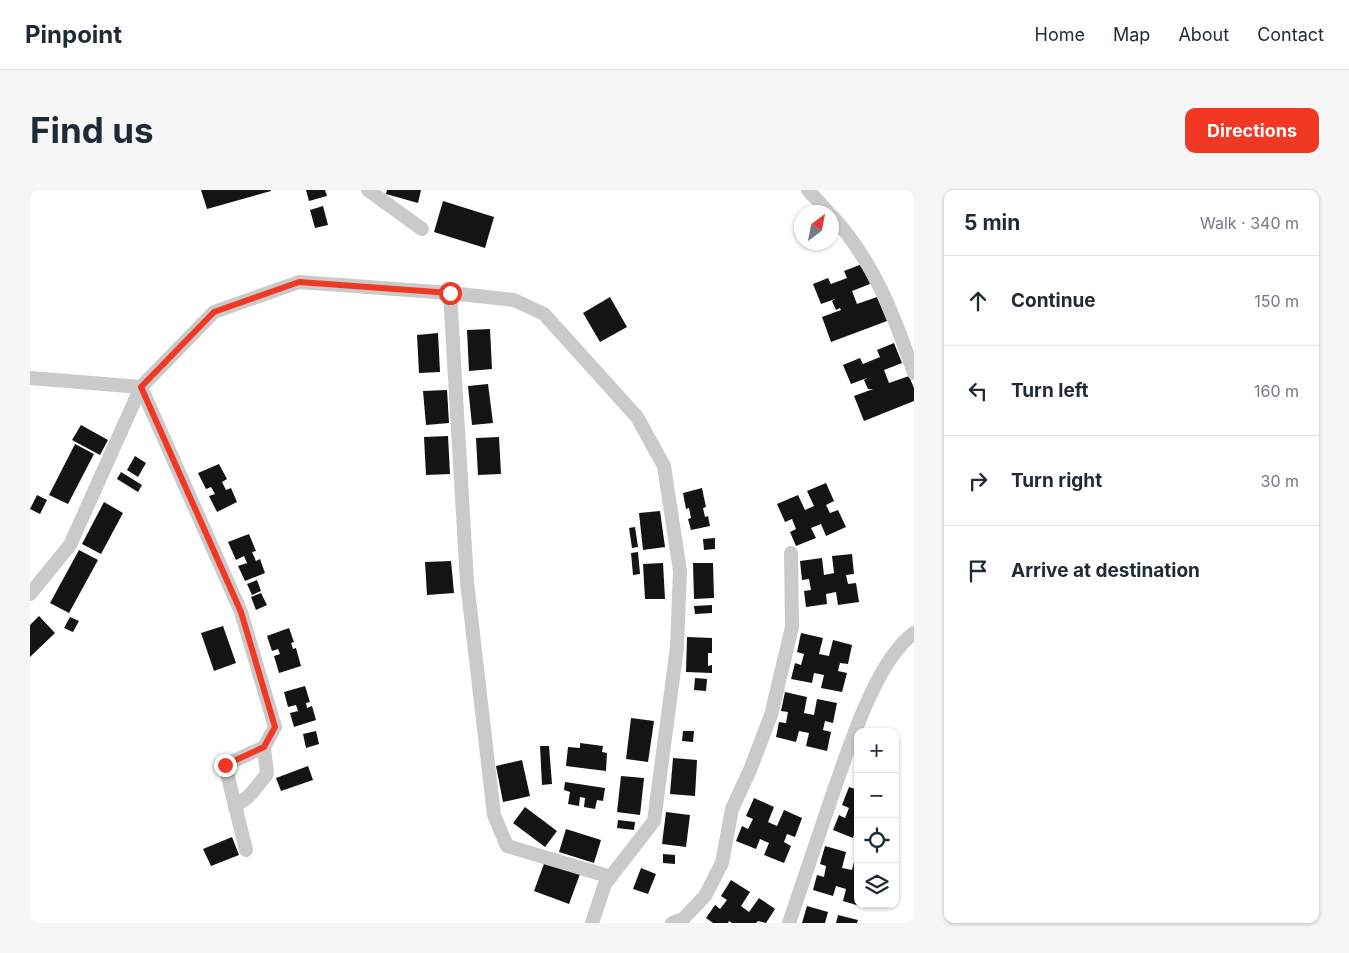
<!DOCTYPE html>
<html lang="en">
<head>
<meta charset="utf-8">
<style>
  body { margin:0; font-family:Inter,sans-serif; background:#f6f6f7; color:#1f2937 }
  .controls { position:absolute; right:15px; bottom:15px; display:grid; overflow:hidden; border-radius:10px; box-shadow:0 1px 4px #0004 }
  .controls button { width:45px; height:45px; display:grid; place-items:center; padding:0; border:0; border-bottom:1px solid #e0e1e3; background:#fff; color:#1f2937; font:25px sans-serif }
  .compass { position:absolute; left:764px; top:15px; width:45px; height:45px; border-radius:50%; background:#fff; box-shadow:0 1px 4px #0004; rotate:32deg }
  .stop { position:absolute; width:15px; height:15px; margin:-11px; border:4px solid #f03822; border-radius:50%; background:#fff }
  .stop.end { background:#f03822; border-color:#fff; box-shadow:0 1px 5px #0008 }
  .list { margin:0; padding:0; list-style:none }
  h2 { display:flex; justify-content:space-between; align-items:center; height:65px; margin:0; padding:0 20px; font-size:21px }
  h2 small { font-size:16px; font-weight:400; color:#747a83 }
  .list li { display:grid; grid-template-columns:32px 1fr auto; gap:15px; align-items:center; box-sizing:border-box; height:90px; padding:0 20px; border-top:1px solid #e0e1e3 }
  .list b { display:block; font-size:19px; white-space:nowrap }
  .list em { font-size:16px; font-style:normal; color:#747a83 }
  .icon { flex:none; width:28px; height:28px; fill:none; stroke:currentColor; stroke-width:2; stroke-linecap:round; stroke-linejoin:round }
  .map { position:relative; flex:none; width:884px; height:733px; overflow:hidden; border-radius:10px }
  header { display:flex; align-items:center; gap:30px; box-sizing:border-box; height:70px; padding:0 25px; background:#fff; border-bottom:1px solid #e0e1e3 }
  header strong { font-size:24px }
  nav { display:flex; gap:28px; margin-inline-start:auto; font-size:18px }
  .intro { display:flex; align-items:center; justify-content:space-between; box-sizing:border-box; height:120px; padding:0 30px }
  h1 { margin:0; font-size:35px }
  .button { padding:12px 22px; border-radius:10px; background:#f03822; color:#fff; font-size:18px; font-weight:700 }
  main { display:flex; gap:30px; padding:0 30px }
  aside { flex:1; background:#fff; border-radius:10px; box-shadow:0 1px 4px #0004 }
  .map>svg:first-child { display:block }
  .building { fill:#141414 }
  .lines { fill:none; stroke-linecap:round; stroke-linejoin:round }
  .minor { stroke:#cacaca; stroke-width:14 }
  .route { stroke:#f03822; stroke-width:6 }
</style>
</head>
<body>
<header>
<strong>Pinpoint</strong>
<nav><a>Home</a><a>Map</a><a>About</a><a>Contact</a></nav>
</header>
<div class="intro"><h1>Find us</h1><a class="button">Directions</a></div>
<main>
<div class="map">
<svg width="884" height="733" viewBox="0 0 884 733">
  <rect width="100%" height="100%" fill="#fff"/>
  <g class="building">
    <polygon points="171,0 241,0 241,1 177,19"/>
    <polygon points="276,0 295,0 297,6 279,11"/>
    <polygon points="357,0 391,0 388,13 356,4"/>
    <polygon points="413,11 464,27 455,58 404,42"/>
    <polygon points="293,16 298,35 285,38 280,20"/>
    <polygon points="832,74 840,94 822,101 827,114 847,107 857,131 801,152 792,127 811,120 810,118 806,120 802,111 805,109 791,114 783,94 798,88 801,94 817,88 814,81"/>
    <polygon points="580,107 597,137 570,152 553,123"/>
    <polygon points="460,139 462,179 439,181 437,140"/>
    <polygon points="408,143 410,182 389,183 387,145"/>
    <polygon points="864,153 872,173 854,180 859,193 879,186 884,198 884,211 834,231 824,206 843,199 838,199 834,190 837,188 821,194 813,175 830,168 833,174 850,167 847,160"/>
    <polygon points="458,194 463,233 442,235 438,196"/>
    <polygon points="417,200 419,233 396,235 393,201"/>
    <polygon points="51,235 78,250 70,265 42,250"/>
    <polygon points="418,246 420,284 396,285 394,247"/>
    <polygon points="469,247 471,284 448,285 446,248"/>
    <polygon points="45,254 64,264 38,314 19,305"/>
    <polygon points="105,266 116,273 108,287 97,280"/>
    <polygon points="189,274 197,289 192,292 196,300 201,298 207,312 187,322 179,306 185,304 181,297 176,299 168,283"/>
    <polygon points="91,282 112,295 108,302 87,289"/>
    <polygon points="796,293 804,311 796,315 800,323 808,320 816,337 796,346 791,334 781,338 786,348 766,356 760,342 766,339 762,329 755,332 747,314 768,305 775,320 784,316 777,301"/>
    <polygon points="672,298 676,317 673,318 675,327 678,326 680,336 661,340 658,329 661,328 659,318 656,319 653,303"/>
    <polygon points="7,305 17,310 10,324 0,319"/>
    <polygon points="74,312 93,323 71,364 52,354"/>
    <polygon points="630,321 635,357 613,360 609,323"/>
    <polygon points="605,337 608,357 602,358 599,338"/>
    <polygon points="219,344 226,361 222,362 226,371 230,369 235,383 215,391 208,376 217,373 214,366 206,370 198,352"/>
    <polygon points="685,348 685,359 674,360 673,349"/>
    <polygon points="49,360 68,370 39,423 20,413"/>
    <polygon points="608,362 610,384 603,385 601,363"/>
    <polygon points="822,364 824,384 816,385 818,394 826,393 829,412 808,415 806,402 796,404 797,414 776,417 774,401 781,400 779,389 772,390 770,371 792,368 794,385 804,383 802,366"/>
    <polygon points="421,371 424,403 397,405 395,372"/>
    <polygon points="633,373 635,409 615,409 613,374"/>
    <polygon points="663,373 683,373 684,408 664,409"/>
    <polygon points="227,390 231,401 222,405 217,394"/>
    <polygon points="231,403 237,415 226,420 221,407"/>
    <polygon points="682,415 682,423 665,424 664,416"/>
    <polygon points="9,426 25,443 0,467 0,435"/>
    <polygon points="40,427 49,431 43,442 34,438"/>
    <polygon points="193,436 206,473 184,481 171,443"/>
    <polygon points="259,438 264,452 261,453 263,459 266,458 271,476 249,483 244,466 250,464 248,459 242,461 237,446"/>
    <polygon points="771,443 793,448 789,464 799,466 803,450 822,455 818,474 810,473 808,481 817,483 812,502 791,498 794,485 784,483 782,493 761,489 765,473 771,475 774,464 767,462"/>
    <polygon points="657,447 682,448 682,463 678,463 678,476 682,475 682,483 656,482"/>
    <polygon points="665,488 677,489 676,501 664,500"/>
    <polygon points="275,496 280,512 276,513 277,518 282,516 286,530 264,537 260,523 268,521 266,515 258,517 254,502"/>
    <polygon points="755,502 777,507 774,523 784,525 787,509 807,513 803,533 795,531 793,540 801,542 797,561 776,556 779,543 769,541 766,552 746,547 749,532 756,533 758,522 751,521"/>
    <polygon points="601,528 624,531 618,572 596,569"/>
    <polygon points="286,541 289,554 276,558 273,544"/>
    <polygon points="653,541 664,541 663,552 652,551"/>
    <polygon points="550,553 573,556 572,562 577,563 576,581 536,576 538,557 550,558"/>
    <polygon points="510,556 519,556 522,594 512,595"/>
    <polygon points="643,568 667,570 665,606 640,604"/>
    <polygon points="492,570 500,606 473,612 466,576"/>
    <polygon points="278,576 283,590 251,601 246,588"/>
    <polygon points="591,586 614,588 610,625 587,622"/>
    <polygon points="535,592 575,598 573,611 567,610 565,619 554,617 555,608 550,607 549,616 538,614 540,602 534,600"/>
    <polygon points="819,597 828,600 828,638 826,638 823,648 803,640 809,625 815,628 819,618 812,615"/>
    <polygon points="724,608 744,617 738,632 747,636 754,620 772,628 765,647 757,644 754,652 761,656 754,673 734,665 739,653 730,649 726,659 706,651 712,636 718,639 723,629 716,626"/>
    <polygon points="495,617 527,641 515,657 483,633"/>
    <polygon points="636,622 660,625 656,657 632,654"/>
    <polygon points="588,630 605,632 604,640 587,638"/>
    <polygon points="536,639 571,650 564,673 529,662"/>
    <polygon points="202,647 209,665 181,676 173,659"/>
    <polygon points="795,656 816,662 812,678 822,680 826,664 828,665 828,714 834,714 833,717 813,711 816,699 806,696 803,706 783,700 787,685 794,687 796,676 790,674"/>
    <polygon points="633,664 645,665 645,674 633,673"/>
    <polygon points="515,671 550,684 539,714 504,701"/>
    <polygon points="611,678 626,684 618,704 603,699"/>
    <polygon points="701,690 720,702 711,716 719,722 729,708 745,719 736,733 728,731 726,733 702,733 699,731 698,733 683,733 676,728 685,715 690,719 697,710 691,706"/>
    <polygon points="777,716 798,722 795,733 772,733"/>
    <polygon points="808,725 828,730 827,733 806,733"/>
  </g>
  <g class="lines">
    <g class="minor">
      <polyline points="338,0 392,39"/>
      <polyline points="778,0 798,22"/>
      <path d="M802 26C844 72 864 125 884 183"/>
      <polyline points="420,103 437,392 464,625 477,656 581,687"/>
      <polyline points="0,188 111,197 184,122 269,92 420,103 484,110 514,124 607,227 634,276 650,381 647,457 624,631 575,694 562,733"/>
      <polyline points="0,404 40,355 111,197 211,422 245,537 234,557 195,575 216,660"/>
      <polyline points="205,617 220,605 237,584 234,557"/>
      <polyline points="642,733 653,729 675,706 692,673 702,619 720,580 741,525 762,437 761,363"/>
      <path d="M759 733C774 688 789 644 804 600 820 555 846 471 884 443"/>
    </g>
  </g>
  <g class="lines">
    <polyline class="route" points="195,575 234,557 245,537 211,422 111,197 184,122 269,92 420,103"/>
  </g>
</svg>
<div class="controls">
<button>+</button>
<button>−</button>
<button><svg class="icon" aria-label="locate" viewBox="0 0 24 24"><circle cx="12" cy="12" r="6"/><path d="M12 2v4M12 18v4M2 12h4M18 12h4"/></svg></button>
<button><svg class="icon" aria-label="layers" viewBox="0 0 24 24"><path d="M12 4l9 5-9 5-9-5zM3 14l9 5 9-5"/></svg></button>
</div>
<svg class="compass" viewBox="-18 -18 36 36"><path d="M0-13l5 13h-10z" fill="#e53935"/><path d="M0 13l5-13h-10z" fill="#747a83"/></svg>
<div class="stop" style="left:420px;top:103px"></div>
<div class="stop end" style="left:195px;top:575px"></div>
</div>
<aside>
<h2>5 min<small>Walk · 340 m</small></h2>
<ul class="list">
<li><svg class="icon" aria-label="ahead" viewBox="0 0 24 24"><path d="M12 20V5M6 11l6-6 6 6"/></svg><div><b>Continue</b></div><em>150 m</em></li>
<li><svg class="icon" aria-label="left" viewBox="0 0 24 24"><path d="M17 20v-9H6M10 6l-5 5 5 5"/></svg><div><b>Turn left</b></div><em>160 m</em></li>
<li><svg class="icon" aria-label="right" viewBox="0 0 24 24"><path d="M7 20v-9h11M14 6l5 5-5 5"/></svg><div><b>Turn right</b></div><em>30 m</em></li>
<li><svg class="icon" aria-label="arrive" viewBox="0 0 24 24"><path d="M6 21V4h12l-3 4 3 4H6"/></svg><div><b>Arrive at destination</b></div></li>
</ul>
</aside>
</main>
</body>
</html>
